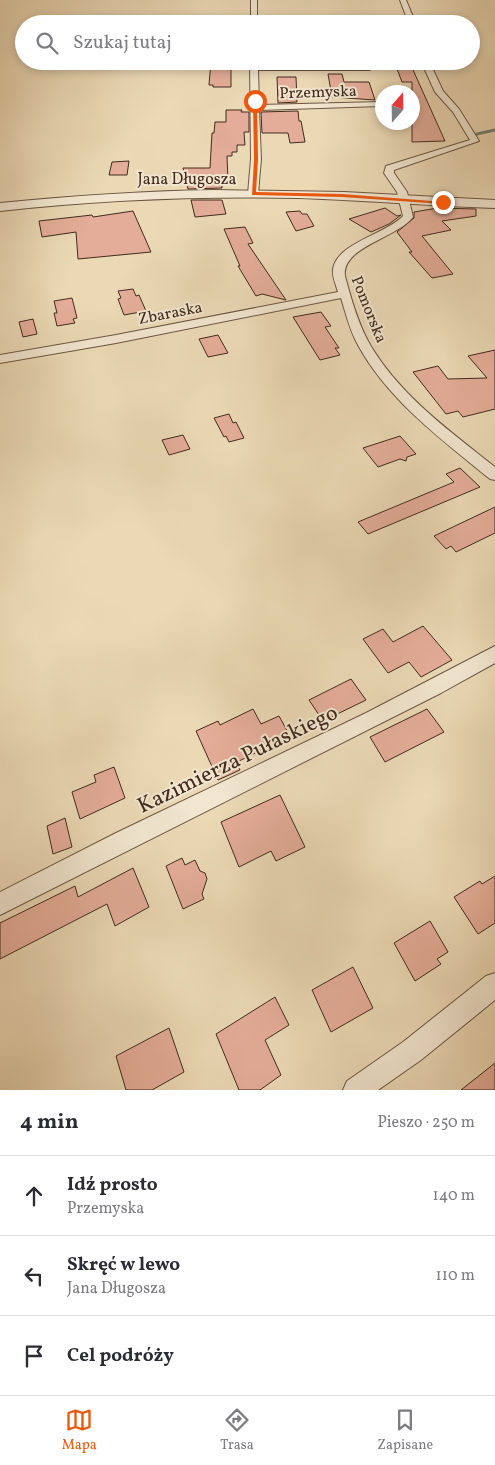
<!DOCTYPE html>
<html lang="pl">
<head>
<meta charset="utf-8">
<style>
  body { margin:0; font-family:Vollkorn,serif; background:#f2f2f3; color:#2b2b33 }
  .compass { position:absolute; left:375px; top:85px; width:45px; height:45px; border-radius:50%; background:#fff; box-shadow:0 2px 8px #0003; rotate:20deg }
  .stop { position:absolute; width:15px; height:15px; margin:-11px; border:4px solid #ea580c; border-radius:50%; background:#fff }
  .stop.end { background:#ea580c; border-color:#fff; box-shadow:0 1px 5px #0008 }
  .list { margin:0; padding:0; list-style:none }
  h2 { display:flex; justify-content:space-between; align-items:center; height:65px; margin:0; padding:0 20px; font-size:21px }
  h2 small { font-size:16px; font-weight:400; color:#7c7c81 }
  .list li { display:grid; grid-template-columns:32px 1fr auto; gap:15px; align-items:center; box-sizing:border-box; height:80px; padding:0 20px; border-top:1px solid #e1e1e2 }
  .list b { display:block; font-size:19px; white-space:nowrap }
  .list p { margin:0; font-size:16px; white-space:nowrap; color:#7c7c81 }
  .list em { font-size:16px; font-style:normal; color:#7c7c81 }
  .icon { flex:none; width:28px; height:28px; fill:none; stroke:currentColor; stroke-width:2; stroke-linecap:round; stroke-linejoin:round }
  .map { position:relative; flex:none; width:495px; height:1090px; overflow:hidden }
  .search { position:absolute; background:#fff; box-shadow:0 2px 8px #0003; left:15px; right:15px; top:15px; height:55px; display:flex; align-items:center; gap:12px; box-sizing:border-box; padding:0 18px; border-radius:28px; color:#7c7c81; font-size:19px }
  .sheet { height:305px; background:#fff }
  nav { display:flex; justify-content:space-around; align-items:center; box-sizing:border-box; height:70px; border-top:1px solid #e1e1e2; background:#fff; font-size:14px; color:#7c7c81 }
  nav a { display:grid; justify-items:center; gap:2px }
  nav .on { color:#ea580c }
  .map>svg:first-child { display:block }
  .lines { fill:none; stroke-linecap:round; stroke-linejoin:round }
  .stream { stroke:#768175; stroke-width:3 }
  .building { fill:#e4ad99; stroke:#422b1c }
  .minor-casing { stroke:#6c5642; stroke-width:2 }
  .tertiary-casing { stroke:#6c5642; stroke-width:2 }
  .minor { fill:#f2e6d0; fill-rule:evenodd }
  .tertiary { fill:#f2e6d0; fill-rule:evenodd }
  .route { fill:#ea580c }
  .labels { text-anchor:middle; stroke-width:4; stroke-linejoin:round; paint-order:stroke }
  .far-street-label { font-size:16px; fill:#422b1c; stroke:#f2e6d0 }
  .near-street-label { font-size:22px; fill:#422b1c; stroke:#f2e6d0 }
</style>
</head>
<body>
<div class="map">
<svg width="495" height="1090" viewBox="0 0 495 1090">
  <rect width="100%" height="100%" fill="#ebd9b6"/>
  <filter id="stains"><feTurbulence type="fractalNoise" baseFrequency=".004" numOctaves="4"/><feColorMatrix values="0 0 0 0 .2 0 0 0 0 .09 0 0 0 0 .02 0 0 0 .5 -.17"/></filter>
  <radialGradient id="worn" r=".72"><stop offset=".6" stop-color="#630" stop-opacity="0"/><stop offset="1" stop-color="#630" stop-opacity=".3"/></radialGradient>
  <g class="lines">
    <polyline class="stream" points="477,134 495,130"/>
  </g>
  <g class="building">
    <polygon points="211,61 231,61 231,87 213,87 213,85 209,85"/>
    <polygon points="394,61 409,61 445,141 412,142 412,82 402,82"/>
    <polygon points="328,74 342,74 344,82 369,82 375,100 332,97"/>
    <polygon points="277,77 296,77 297,102 278,103"/>
    <polygon points="226,110 242,110 241,112 249,112 249,132 244,132 245,145 237,145 237,152 232,152 232,156 227,156 228,180 222,180 222,188 188,189 183,168 210,168 212,133 214,133 215,122 226,122"/>
    <polygon points="298,111 299,121 301,121 305,142 290,143 288,133 262,133 261,112"/>
    <polygon points="129,161 127,175 109,175 112,162"/>
    <polygon points="191,200 222,200 226,214 195,217"/>
    <polygon points="385,208 397,216 401,215 389,224 371,232 349,219"/>
    <polygon points="438,208 476,209 476,216 442,221 451,230 422,236 453,274 432,278 409,252 412,252 397,232 414,218 414,212"/>
    <polygon points="133,211 151,252 78,259 76,232 42,237 39,221 92,215 93,217"/>
    <polygon points="300,211 302,214 307,214 314,226 296,231 286,212"/>
    <polygon points="245,227 253,243 248,244 286,300 262,294 256,296 238,266 240,266 224,229"/>
    <polygon points="133,289 136,296 139,295 146,311 124,315 118,299 121,298 118,291"/>
    <polygon points="72,298 77,318 73,319 75,323 57,326 54,313 57,313 54,301"/>
    <polygon points="321,312 331,326 325,327 339,348 335,348 340,355 320,360 293,317"/>
    <polygon points="33,319 37,334 23,337 19,322"/>
    <polygon points="218,335 228,353 208,357 199,339"/>
    <polygon points="495,350 495,409 463,417 458,411 446,414 413,372 438,366 448,379 487,378 468,356"/>
    <polygon points="229,414 233,423 236,422 244,438 229,442 226,436 224,437 214,418"/>
    <polygon points="183,435 190,449 169,455 162,440"/>
    <polygon points="400,436 416,454 407,457 406,461 400,459 378,467 363,448"/>
    <polygon points="460,468 480,487 368,534 358,522 454,482 446,474"/>
    <polygon points="495,507 495,533 456,552 451,546 446,549 434,536"/>
    <polygon points="423,626 452,660 421,677 409,662 388,673 363,639 383,629 393,642"/>
    <polygon points="351,679 366,700 323,721 309,700"/>
    <polygon points="253,709 261,724 279,716 290,736 237,762 240,770 218,780 196,731 218,721 220,725"/>
    <polygon points="427,709 444,732 385,762 370,737"/>
    <polygon points="114,767 125,798 80,819 72,792 96,782 94,775"/>
    <polygon points="280,795 305,847 276,861 271,851 239,867 221,822"/>
    <polygon points="65,818 72,847 53,854 47,826"/>
    <polygon points="182,858 185,865 195,860 200,871 205,873 207,879 202,894 204,899 183,909 166,866"/>
    <polygon points="133,868 149,907 115,926 107,904 0,959 0,923 75,886 78,897"/>
    <polygon points="495,876 495,923 478,934 454,897 480,881 482,884"/>
    <polygon points="430,921 448,952 437,959 441,964 415,981 394,943"/>
    <polygon points="353,967 373,1008 331,1032 312,990"/>
    <polygon points="275,997 289,1025 265,1040 281,1075 260,1090 239,1090 216,1034"/>
    <polygon points="169,1028 184,1072 152,1090 126,1090 116,1056"/>
    <polygon points="495,1063 495,1090 461,1090"/>
  </g>
  <g class="lines">
    <g class="minor-casing">
      <g id="minor">
        <rect x="251" y="0" width="6" height="24"/>
        <polygon points="400,0 406,0 416,24 409,24"/>
        <polygon points="250,61 258,61 258,66 369,66 373,68 369,70 258,70 259,105 382,102 382,106 259,110 261,159 258,194 256,196 250,196 248,194 251,159"/>
        <path d="M421 61H429L443 91 459 109 479 141 394 170V173L407 192 413 217C397 238 341 247 345 276 351 299 359 327 372 348 402 397 451 432 495 467V480L490 479C442 440 388 400 358 345 350 331 346 314 341 298L116 343 0 363V355L116 335 338 292C336 285 332 277 333 269 337 243 386 234 403 216L397 192 384 173 386 166 470 140 453 112 435 92Z"/>
        <polygon points="495,646 495,663 441,693 0,915 0,892 116,833 366,713"/>
        <polygon points="495,973 495,1000 421,1060 378,1090 343,1090 347,1081 403,1042 486,976"/>
      </g>
    </g>
    <g class="tertiary-casing">
      <path id="tertiary" d="M214 190 344 192 495 200V208C429 206 364 200 298 198 199 196 99 200 0 211V203C71 196 143 191 214 190Z"/>
    </g>
    <use href="#minor" class="minor"/>
    <use href="#tertiary" class="tertiary"/>
  </g>
  <polygon class="route" points="255,100 257,101 258,159 256,192 342,194 445,202 443,204 342,197 252,195 254,159 253,101"/>
  <g class="labels">
    <g class="far-street-label">
      <text transform="translate(318 91) rotate(-2)" y="6">Przemyska</text>
      <text x="187" y="184">Jana Długosza</text>
      <text transform="translate(370 309) rotate(68)" y="6">Pomorska</text>
      <text transform="translate(170 312) rotate(-11)" y="6">Zbaraska</text>
    </g>
    <g class="near-street-label">
      <text transform="translate(237 758) rotate(-26)" y="8">Kazimierza Pułaskiego</text>
    </g>
  </g>
  <rect width="100%" height="100%" filter="url(#stains)"/>
  <rect width="100%" height="100%" fill="url(#worn)"/>
</svg>
<svg class="compass" viewBox="-18 -18 36 36"><path d="M0-13l5 13h-10z" fill="#e53935"/><path d="M0 13l5-13h-10z" fill="#7c7c81"/></svg>
<div class="stop" style="left:255px;top:101px"></div>
<div class="stop end" style="left:443px;top:202px"></div>
<div class="search"><svg class="icon" aria-label="search" viewBox="0 0 24 24"><circle cx="10" cy="10" r="6"/><path d="M15 15l6 6"/></svg>Szukaj tutaj</div>
</div>
<section class="sheet">
<h2>4 min<small>Pieszo · 250 m</small></h2>
<ul class="list">
<li><svg class="icon" aria-label="ahead" viewBox="0 0 24 24"><path d="M12 20V5M6 11l6-6 6 6"/></svg><div><b>Idź prosto</b><p>Przemyska</p></div><em>140 m</em></li>
<li><svg class="icon" aria-label="left" viewBox="0 0 24 24"><path d="M17 20v-9H6M10 6l-5 5 5 5"/></svg><div><b>Skręć w lewo</b><p>Jana Długosza</p></div><em>110 m</em></li>
<li><svg class="icon" aria-label="arrive" viewBox="0 0 24 24"><path d="M6 21V4h12l-3 4 3 4H6"/></svg><div><b>Cel podróży</b></div></li>
</ul>
</section>
<nav>
<a class="on"><svg class="icon" aria-label="map" viewBox="0 0 24 24"><path d="M3 6l6-2 6 2 6-2v14l-6 2-6-2-6 2zM9 4v14M15 6v14"/></svg>Mapa</a>
<a><svg class="icon" aria-label="directions" viewBox="0 0 24 24"><path d="M12 3l9 9-9 9-9-9zM9 14v-3h6M13 9l2 2-2 2"/></svg>Trasa</a>
<a><svg class="icon" aria-label="saved" viewBox="0 0 24 24"><path d="M7 4h10v16l-5-4-5 4z"/></svg>Zapisane</a>
</nav>
</body>
</html>
